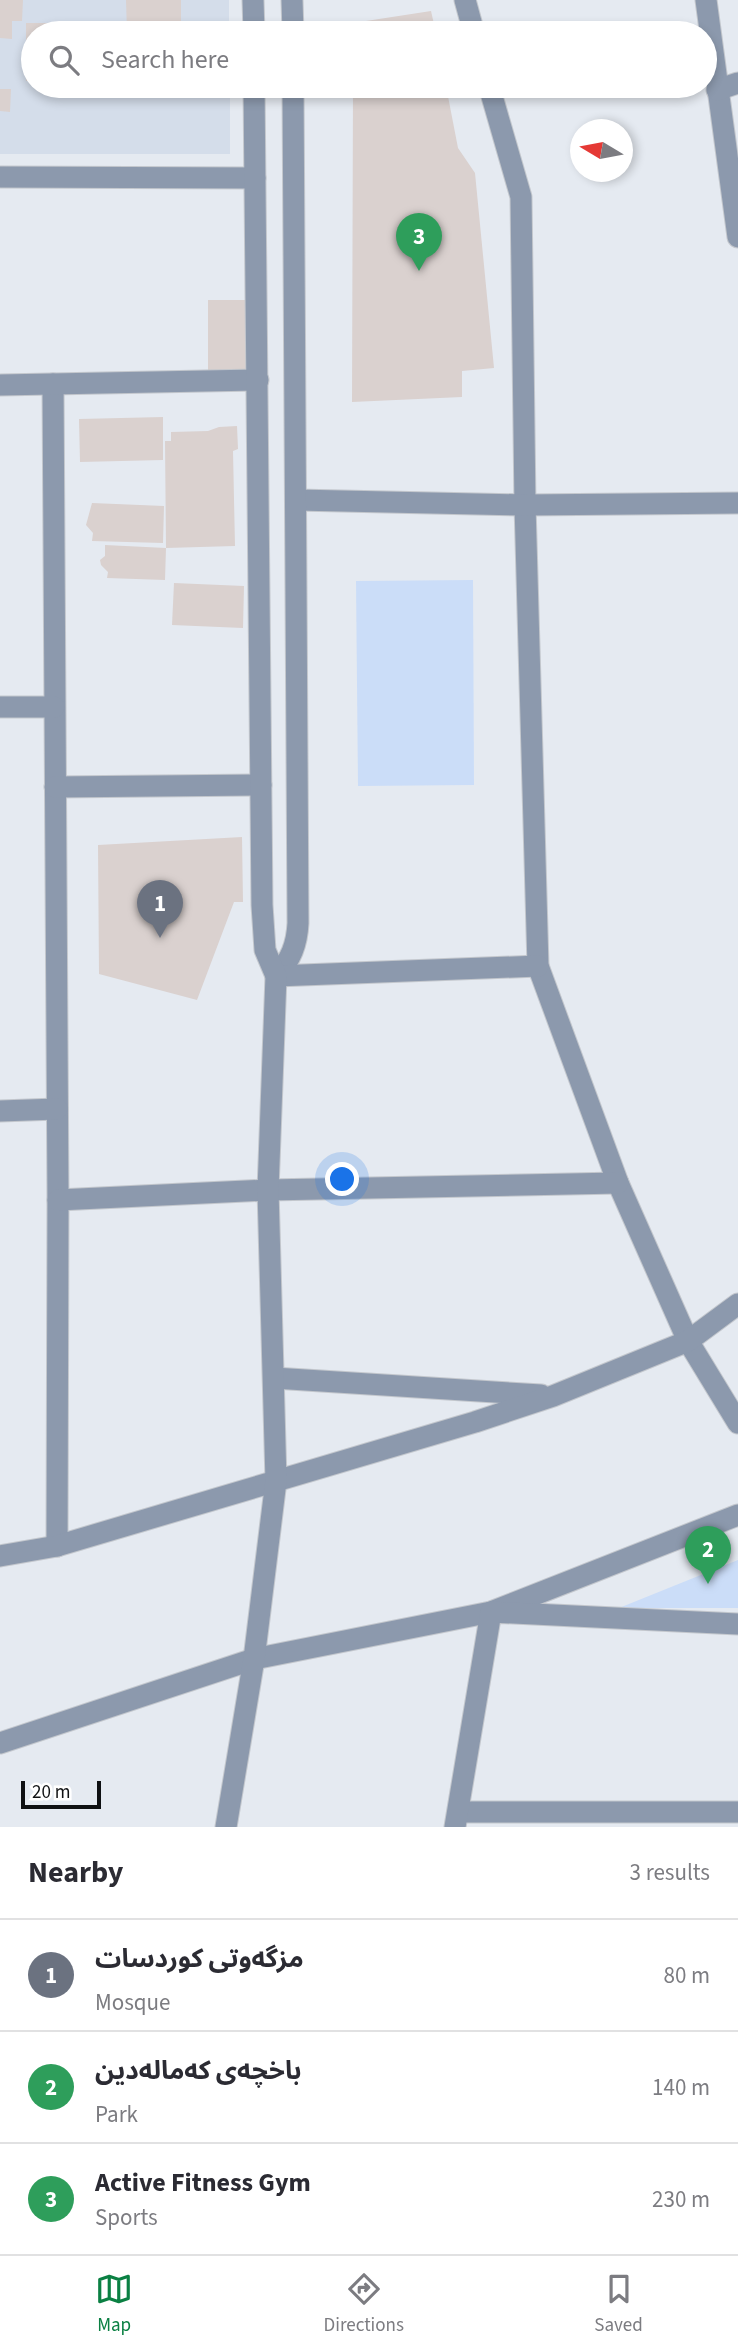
<!DOCTYPE html>
<html lang="en">
<head>
<meta charset="utf-8">
<style>
  body { margin:0; font-family:"Source Sans 3","Noto Sans Arabic",sans-serif; background:#f7f7f7; color:#2b2b33 }
  .compass { position:absolute; left:570px; top:119px; width:63px; height:63px; border-radius:50%; background:#fff; box-shadow:0 4px 10px #0003; rotate:280deg }
  .scale { position:absolute; left:21px; bottom:18px; width:80px; box-sizing:border-box; padding-left:7px; border:4px solid #0f1113; border-top:0; font-size:19px; line-height:24px; white-space:nowrap; color:#0f1113; -webkit-text-stroke:5px #fff; paint-order:stroke }
  .you { position:absolute; left:343px; top:1180px; width:24px; height:24px; margin:-18px; border:5px solid #fff; border-radius:50%; background:#1a73e8; box-shadow:0 0 0 10px #1a73e833 }
  .badge { display:grid; place-items:center; width:46px; height:46px; border-radius:50%; background:#0b8043; color:#fff; font-size:23px; font-weight:700 }
  .pin { position:absolute; translate:-50% -58px; filter:drop-shadow(0 2px 4px #0008) }
  .pin::after { content:''; position:absolute; top:37px; width:24px; height:21px; background:inherit; clip-path:polygon(0 0,100% 0,50% 100%) }
  .list { margin:0; padding:0; list-style:none }
  h2 { display:flex; justify-content:space-between; align-items:center; height:91px; margin:0; padding:0 28px; font-size:30px }
  h2 small { font-size:23px; font-weight:400; color:#7c7c81 }
  .list li { display:grid; grid-template-columns:46px 1fr auto; gap:21px; align-items:center; box-sizing:border-box; height:112px; padding:0 28px; border-top:2px solid #e1e1e2 }
  .list b { display:block; font-size:26px; white-space:nowrap }
  .list p { margin:0; font-size:23px; white-space:nowrap; color:#7c7c81 }
  .list em { font-size:23px; font-style:normal; color:#7c7c81 }
  .icon { flex:none; width:38px; height:38px; fill:none; stroke:currentColor; stroke-width:2; stroke-linecap:round; stroke-linejoin:round }
  .map { position:relative; flex:none; width:738px; height:1827px; overflow:hidden }
  .search { position:absolute; background:#fff; box-shadow:0 4px 10px #0003; left:21px; right:21px; top:21px; height:77px; display:flex; align-items:center; gap:18px; box-sizing:border-box; padding:0 24px; border-radius:38px; color:#7c7c81; font-size:26px }
  .sheet { height:427px; background:#fff }
  nav { display:flex; justify-content:space-around; align-items:center; box-sizing:border-box; height:98px; border-top:2px solid #e1e1e2; background:#fff; font-size:19px; color:#7c7c81 }
  nav a { display:grid; justify-items:center; gap:4px }
  nav .on { color:#0b8043 }
  .map>svg:first-child { display:block }
  .built { fill:#d4ddea }
  .green { fill:#cbddf8 }
  .building { fill:#dad1cf }
  .lines { fill:none; stroke-linecap:round; stroke-linejoin:round }
  .minor-casing { stroke:#c3c7cd; stroke-width:23 }
  .minor { stroke:#8c99ad; stroke-width:21 }
</style>
</head>
<body>
<div class="map">
<svg width="738" height="1827" viewBox="0 0 738 1827">
  <rect width="100%" height="100%" fill="#e5eaf1"/>
  <polygon class="built" points="0,0 229,0 229,33 33,33 33,86 230,86 230,154 0,154"/>
  <g class="green">
    <polygon points="473,580 474,785 358,786 356,581"/>
    <polygon points="738,1560 738,1608 619,1608"/>
  </g>
  <g class="building">
    <polygon points="0,0 23,0 22,21 12,21 12,39 0,38"/>
    <polygon points="126,0 181,0 181,33 127,33"/>
    <polygon points="431,11 436,33 353,33 353,23"/>
    <polygon points="26,23 113,23 113,33 33,33 33,81 26,81"/>
    <polygon points="353,86 446,86 458,148 475,173 494,368 462,371 462,397 352,402"/>
    <polygon points="0,89 11,89 10,112 0,111"/>
    <polygon points="208,300 247,300 246,377 208,377"/>
    <polygon points="163,417 163,460 80,462 79,419"/>
    <polygon points="237,426 238,449 233,451 235,546 166,548 165,441 171,441 171,432 208,431 219,427"/>
    <polygon points="92,503 164,506 163,543 92,541 93,533 86,525"/>
    <polygon points="105,545 166,548 165,580 107,578 108,572 101,565 100,560 105,556"/>
    <polygon points="174,583 244,586 243,628 172,625"/>
    <polygon points="242,837 243,902 234,902 197,1000 99,974 98,845"/>
  </g>
  <g class="lines">
    <g class="minor-casing">
      <g id="minor">
        <polyline points="253,0 254,33"/>
        <polyline points="292,0 293,33"/>
        <polyline points="465,0 474,33"/>
        <polyline points="706,0 738,237"/>
        <polyline points="489,86 521,197 525,505 538,966 618,1183 688,1341 738,1423"/>
        <polyline points="717,90 738,83"/>
        <polyline points="0,177 255,178"/>
        <polyline points="53,384 58,1200 57,1546"/>
        <polyline points="0,385 258,380"/>
        <polyline points="297,500 525,505 738,503"/>
        <polyline points="0,707 54,707"/>
        <polyline points="55,787 261,785"/>
        <path d="M276 976C291 960 297 944 298 923L293 86"/>
        <polyline points="276,976 538,966"/>
        <polyline points="0,1111 57,1109"/>
        <polyline points="58,1200 268,1190 618,1183"/>
        <polyline points="274,1378 541,1395"/>
        <polyline points="0,1556 57,1546 475,1422 553,1396 688,1341 738,1304"/>
        <polyline points="0,1743 254,1659 491,1612 738,1515"/>
        <polyline points="459,1812 738,1812"/>
        <polyline points="226,1827 254,1659 276,1481 268,1190 276,976 265,950 262,905 254,86"/>
        <polyline points="455,1827 491,1612 738,1624"/>
      </g>
    </g>
    <use href="#minor" class="minor"/>
  </g>
</svg>
<svg class="compass" viewBox="-18 -18 36 36"><path d="M0-13l5 13h-10z" fill="#e53935"/><path d="M0 13l5-13h-10z" fill="#7c7c81"/></svg>
<div class="scale">20 m</div>
<div class="you"></div>
<div class="pin badge" style="left:160px;top:938px;background:#6b7280">1</div>
<div class="pin badge" style="left:708px;top:1584px;background:#2e9e5b">2</div>
<div class="pin badge" style="left:419px;top:271px;background:#2e9e5b">3</div>
<div class="search"><svg class="icon" aria-label="search" viewBox="0 0 24 24"><circle cx="10" cy="10" r="6"/><path d="M15 15l6 6"/></svg>Search here</div>
</div>
<section class="sheet">
<h2>Nearby<small>3 results</small></h2>
<ul class="list">
<li><span class="badge" style="background:#6b7280">1</span><div><b>مزگەوتی كوردسات</b><p>Mosque</p></div><em>80 m</em></li>
<li><span class="badge" style="background:#2e9e5b">2</span><div><b>باخچەی کەمالەدین</b><p>Park</p></div><em>140 m</em></li>
<li><span class="badge" style="background:#2e9e5b">3</span><div><b>Active Fitness Gym</b><p>Sports</p></div><em>230 m</em></li>
</ul>
</section>
<nav>
<a class="on"><svg class="icon" aria-label="map" viewBox="0 0 24 24"><path d="M3 6l6-2 6 2 6-2v14l-6 2-6-2-6 2zM9 4v14M15 6v14"/></svg>Map</a>
<a><svg class="icon" aria-label="directions" viewBox="0 0 24 24"><path d="M12 3l9 9-9 9-9-9zM9 14v-3h6M13 9l2 2-2 2"/></svg>Directions</a>
<a><svg class="icon" aria-label="saved" viewBox="0 0 24 24"><path d="M7 4h10v16l-5-4-5 4z"/></svg>Saved</a>
</nav>
</body>
</html>
